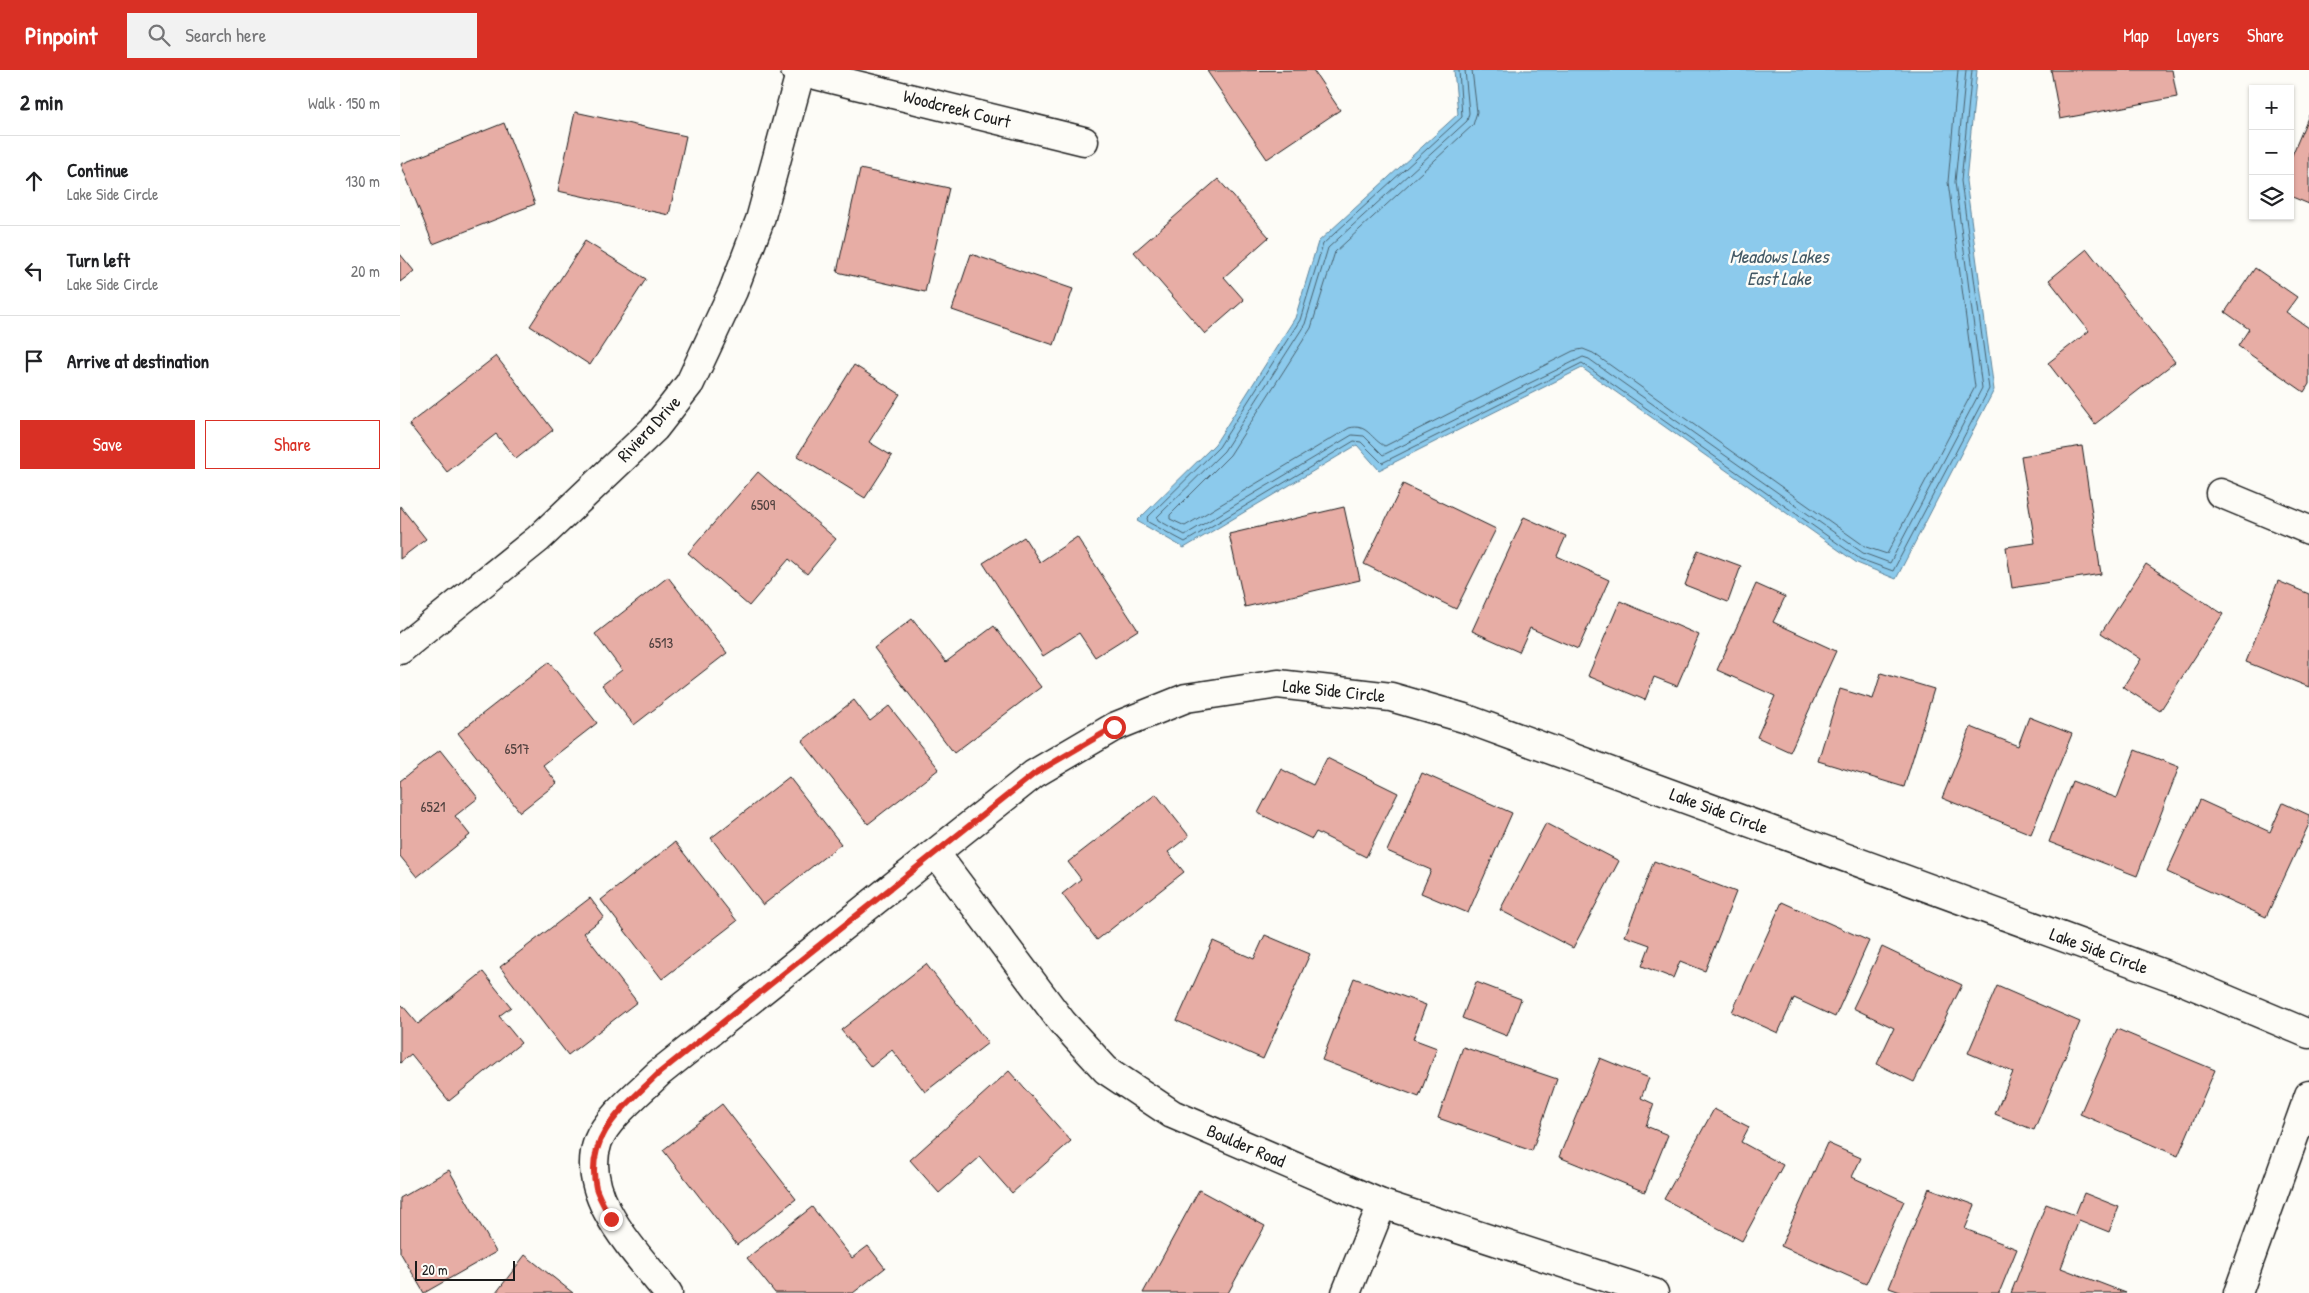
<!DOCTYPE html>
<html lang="en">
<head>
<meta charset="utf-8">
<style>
  body { margin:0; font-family:"Patrick Hand",sans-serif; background:#f2f2f2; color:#202124 }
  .controls { position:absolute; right:15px; top:15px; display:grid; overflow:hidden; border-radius:0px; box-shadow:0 1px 4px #0004 }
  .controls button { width:45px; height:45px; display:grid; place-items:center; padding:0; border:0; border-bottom:1px solid #e0e0e0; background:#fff; color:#202124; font:25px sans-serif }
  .scale { position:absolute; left:15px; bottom:12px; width:100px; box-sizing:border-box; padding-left:5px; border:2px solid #1c1c1c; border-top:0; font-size:14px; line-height:18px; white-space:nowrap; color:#1c1c1c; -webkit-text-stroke:4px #fdfcf7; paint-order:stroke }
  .stop { position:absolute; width:15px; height:15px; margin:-11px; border:4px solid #d93025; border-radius:50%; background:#fff }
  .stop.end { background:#d93025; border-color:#fff; box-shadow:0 1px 5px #0008 }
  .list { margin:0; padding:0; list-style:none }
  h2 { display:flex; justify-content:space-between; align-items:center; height:65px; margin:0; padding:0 20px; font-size:21px }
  h2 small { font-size:16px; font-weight:400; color:#757577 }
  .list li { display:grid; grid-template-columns:32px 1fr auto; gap:15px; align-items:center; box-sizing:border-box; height:90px; padding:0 20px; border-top:1px solid #e0e0e0 }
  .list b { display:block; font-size:19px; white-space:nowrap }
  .list p { margin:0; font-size:16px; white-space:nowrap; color:#757577 }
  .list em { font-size:16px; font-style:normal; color:#757577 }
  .actions { display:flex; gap:10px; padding:15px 20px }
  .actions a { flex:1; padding:11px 0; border:1px solid #d93025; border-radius:0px; text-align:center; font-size:18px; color:#d93025 }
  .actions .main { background:#d93025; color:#fff }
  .icon { flex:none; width:28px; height:28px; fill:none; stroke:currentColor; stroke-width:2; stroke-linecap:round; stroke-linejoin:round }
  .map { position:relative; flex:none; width:1909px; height:1223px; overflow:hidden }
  header { display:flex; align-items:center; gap:30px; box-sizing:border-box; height:70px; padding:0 25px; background:#d93025; color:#fff }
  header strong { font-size:24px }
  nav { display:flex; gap:28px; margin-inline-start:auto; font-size:18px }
  .search { width:350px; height:45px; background:#f2f2f2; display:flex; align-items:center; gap:12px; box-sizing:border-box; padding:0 18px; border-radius:0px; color:#757577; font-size:19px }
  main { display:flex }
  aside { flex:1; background:#fff }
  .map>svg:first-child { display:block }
  .water { fill:#8ccaec; stroke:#5f8499 }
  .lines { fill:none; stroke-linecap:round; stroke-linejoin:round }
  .shore { stroke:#49626f; stroke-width:1 }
  .building { fill:#e7ada5; stroke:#1c1c1c }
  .minor-casing { stroke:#1c1c1c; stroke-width:31 }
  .tertiary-casing { stroke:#1c1c1c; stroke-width:31 }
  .minor { stroke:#fdfcf7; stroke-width:28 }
  .tertiary { stroke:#fdfcf7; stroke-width:28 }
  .route { stroke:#d93025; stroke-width:6 }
  .labels { text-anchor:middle; stroke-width:5; stroke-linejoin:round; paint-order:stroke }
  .number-label { font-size:15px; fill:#4f403e }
  .street-label { font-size:18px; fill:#1c1c1c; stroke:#fdfcf7 }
  .water-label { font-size:19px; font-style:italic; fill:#435965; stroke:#fdfcf7 }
</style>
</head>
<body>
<header>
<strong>Pinpoint</strong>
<div class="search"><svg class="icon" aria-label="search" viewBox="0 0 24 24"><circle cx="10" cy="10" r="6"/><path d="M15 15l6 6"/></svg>Search here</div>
<nav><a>Map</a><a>Layers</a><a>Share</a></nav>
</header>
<main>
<aside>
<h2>2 min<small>Walk · 150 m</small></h2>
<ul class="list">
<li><svg class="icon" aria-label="ahead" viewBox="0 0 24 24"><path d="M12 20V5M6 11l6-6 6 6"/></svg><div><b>Continue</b><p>Lake Side Circle</p></div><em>130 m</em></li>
<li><svg class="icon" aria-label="left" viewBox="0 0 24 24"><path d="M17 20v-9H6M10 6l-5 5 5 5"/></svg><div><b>Turn left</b><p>Lake Side Circle</p></div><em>20 m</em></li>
<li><svg class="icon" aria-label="arrive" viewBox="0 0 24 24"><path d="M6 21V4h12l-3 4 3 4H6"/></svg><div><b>Arrive at destination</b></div></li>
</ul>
<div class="actions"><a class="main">Save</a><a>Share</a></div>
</aside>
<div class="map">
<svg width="1909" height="1223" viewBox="0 0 1909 1223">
  <rect width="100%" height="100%" fill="#fdfcf7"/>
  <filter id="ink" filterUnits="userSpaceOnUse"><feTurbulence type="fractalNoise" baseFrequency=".02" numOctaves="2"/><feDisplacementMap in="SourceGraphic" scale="10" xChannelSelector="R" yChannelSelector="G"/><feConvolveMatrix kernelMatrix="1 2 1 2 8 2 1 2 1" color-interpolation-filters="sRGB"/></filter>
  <g filter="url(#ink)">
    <polygon class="water" points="1054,0 1577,0 1566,111 1594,320 1496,509 1457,493 1182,298 979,400 957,375 784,478 737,451 815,374 895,248 918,172 1058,44"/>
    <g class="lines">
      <g class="shore">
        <polyline points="1059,0 1062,47 923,174 900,250 819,377 747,448 748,452 785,472 954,371 961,372 982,393 1182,293 1460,489 1493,501 1589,319 1561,111 1572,0"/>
        <polyline points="1065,0 1069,43 1067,51 928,178 905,254 824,381 757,447 758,450 785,465 952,365 964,366 983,385 1183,287 1189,289 1463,483 1490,493 1582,318 1555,112 1566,0"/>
        <path d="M1072 0 1077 42 1073 55 935 182 911 258 830 385 770 445V449L785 456 949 358C968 353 971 370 985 376L1173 281 1183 279 1193 283 1466 477 1487 484 1575 317 1548 112 1558 0"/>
      </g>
    </g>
    <g class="building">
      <polygon points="913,0 940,40 867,89 807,1"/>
      <polygon points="1651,0 1772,0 1777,27 1660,49"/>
      <polygon points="175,42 286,66 269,145 158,121"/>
      <polygon points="1909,45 1909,134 1890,126 1890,90"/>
      <polygon points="104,53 135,134 33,174 1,94"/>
      <polygon points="460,99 549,118 525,222 437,202"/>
      <polygon points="818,109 869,167 824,207 844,230 805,264 734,182"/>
      <polygon points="185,171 246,209 190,295 130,256"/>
      <polygon points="1687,179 1775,292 1695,354 1648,293 1689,261 1649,210"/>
      <polygon points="0,184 14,201 0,212"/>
      <polygon points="571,184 673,219 654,275 552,240"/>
      <polygon points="1855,198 1897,227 1886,242 1909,258 1909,314 1904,322 1838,276 1849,259 1825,242"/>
      <polygon points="96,286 153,360 116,389 96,364 47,402 9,354"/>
      <polygon points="454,295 500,324 469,372 492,386 465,428 397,386"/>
      <polygon points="1682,376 1701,504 1612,518 1606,477 1635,473 1621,386"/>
      <polygon points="358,402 436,469 407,504 389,489 349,536 288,483"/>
      <polygon points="1003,414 1096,459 1056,539 964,494"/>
      <polygon points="0,436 26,469 0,489"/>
      <polygon points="944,437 960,510 845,537 829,464"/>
      <polygon points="1124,447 1166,466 1157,486 1209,510 1178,579 1130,558 1119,582 1072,561"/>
      <polygon points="624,467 640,492 677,467 738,560 695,587 679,563 643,586 583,493"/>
      <polygon points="1298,480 1341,496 1328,532 1285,515"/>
      <polygon points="1746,494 1823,544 1760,641 1723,617 1741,589 1701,563"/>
      <polygon points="268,507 327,583 234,655 202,615 222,600 195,564"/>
      <polygon points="1878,511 1909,524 1909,617 1846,592"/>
      <polygon points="1356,514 1385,527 1373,552 1436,581 1390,682 1357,667 1375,626 1317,600"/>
      <polygon points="1220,531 1299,565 1277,616 1254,607 1245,630 1188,606"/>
      <polygon points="512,549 546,592 594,556 641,617 554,683 474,578"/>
      <polygon points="149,592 197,653 143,695 157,713 120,742 58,663"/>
      <polygon points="1481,603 1534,619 1504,717 1418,691 1440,619 1473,629"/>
      <polygon points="454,630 470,651 489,636 539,699 468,754 402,671"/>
      <polygon points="1629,647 1672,664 1631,764 1542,728 1571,657 1618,676"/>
      <polygon points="40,680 78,728 55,746 70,765 17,807 0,786 0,711"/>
      <polygon points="1735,680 1779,697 1737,806 1649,772 1672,711 1717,728"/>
      <polygon points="927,688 998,723 966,787 916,762 912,769 858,743 881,699 913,715"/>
      <polygon points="1022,703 1112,743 1068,843 1021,823 1031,800 987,781"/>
      <polygon points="389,707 441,774 363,835 311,768"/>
      <polygon points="756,724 789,766 768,782 784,802 697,870 662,824 681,809 668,792"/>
      <polygon points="1800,730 1870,762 1883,733 1909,745 1909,754 1866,847 1767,802"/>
      <polygon points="1146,753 1219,791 1173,878 1100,840"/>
      <polygon points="275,772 337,851 262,909 201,830"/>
      <polygon points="1254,791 1336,822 1305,901 1280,891 1273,908 1242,896 1250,875 1225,866"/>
      <polygon points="190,828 204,847 184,863 237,932 168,985 100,897"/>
      <polygon points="1382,832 1469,871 1435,947 1394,928 1378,963 1332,942"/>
      <polygon points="865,865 910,884 863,989 777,951 813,871 854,889"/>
      <polygon points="1482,877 1562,915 1514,1012 1477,994 1494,958 1453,938"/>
      <polygon points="526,894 588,973 525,1022 492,980 471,997 441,960"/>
      <polygon points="83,902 111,937 99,946 121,973 49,1031 11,984 0,993 0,936 2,935 18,954"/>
      <polygon points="954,908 1026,935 1013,969 1037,978 1019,1027 922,990"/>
      <polygon points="1076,912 1121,929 1107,966 1062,948"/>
      <polygon points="1597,916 1680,952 1634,1060 1595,1044 1613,1002 1568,983"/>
      <polygon points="1717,959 1815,1000 1778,1086 1680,1044"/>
      <polygon points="1063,977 1157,1009 1132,1081 1038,1048"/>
      <polygon points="1200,988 1249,1008 1241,1028 1254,1034 1246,1056 1268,1065 1245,1122 1159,1087"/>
      <polygon points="609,1001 671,1071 612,1123 580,1087 539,1123 510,1090"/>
      <polygon points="322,1034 396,1129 337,1175 263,1080"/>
      <polygon points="1314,1039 1349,1057 1341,1072 1383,1095 1342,1171 1264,1129"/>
      <polygon points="1427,1073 1461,1088 1452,1107 1504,1131 1466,1214 1381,1176"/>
      <polygon points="49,1100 96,1182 24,1223 0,1182 0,1128"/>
      <polygon points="1529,1118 1575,1135 1565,1159 1617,1179 1599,1223 1503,1223 1489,1218"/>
      <polygon points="799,1120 865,1156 828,1223 743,1223"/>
      <polygon points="1684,1123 1719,1137 1709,1162 1679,1150 1661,1198 1726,1223 1611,1223 1646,1134 1675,1145"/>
      <polygon points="412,1137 452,1188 468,1176 485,1198 453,1223 375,1223 347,1188"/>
      <polygon points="125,1185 173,1223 96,1223"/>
    </g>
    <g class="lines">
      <g class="minor-casing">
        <g id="minor">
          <polyline points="395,0 684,71"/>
          <polyline points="1820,423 1909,460"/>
          <polyline points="0,580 138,469 255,358 290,313 333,221 360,150 401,0"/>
          <polyline points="536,784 662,952 706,1000 772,1044 982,1134 1254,1223"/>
          <path d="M268 1223C237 1183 178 1126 198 1071 207 1048 241 1021 259 1003L634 704 714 657 786 628 878 614 991 627 1064 648 1783 911 1909 964"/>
          <polyline points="946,1223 982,1134"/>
        </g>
      </g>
      <g class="tertiary-casing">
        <polyline id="tertiary" points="1838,1223 1909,1025"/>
      </g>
      <use href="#minor" class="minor"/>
      <use href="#tertiary" class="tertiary"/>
    </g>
  </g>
  <g class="lines" filter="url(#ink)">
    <path class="route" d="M211 1149C206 1139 199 1128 196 1118 184 1065 226 1036 259 1003L634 704 714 657"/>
  </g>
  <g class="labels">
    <g class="number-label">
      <text x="363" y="440">6509</text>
      <text x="261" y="578">6513</text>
      <text x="117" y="684">6517</text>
      <text x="33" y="742">6521</text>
    </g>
    <g class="street-label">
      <text transform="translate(557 39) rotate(14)" y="6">Woodcreek Court</text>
      <text transform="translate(249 359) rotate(-47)" y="6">Riviera Drive</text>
      <text transform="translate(934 621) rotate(6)" y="6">Lake Side Circle</text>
      <text transform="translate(1319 741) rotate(20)" y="6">Lake Side Circle</text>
      <text transform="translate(1699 881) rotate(20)" y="6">Lake Side Circle</text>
      <text transform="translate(846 1076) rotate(23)" y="6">Boulder Road</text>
    </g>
    <g class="water-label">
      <text x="1379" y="193">Meadows Lakes<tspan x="1379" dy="22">East Lake</tspan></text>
    </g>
  </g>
</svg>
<div class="controls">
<button>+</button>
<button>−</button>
<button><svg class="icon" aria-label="layers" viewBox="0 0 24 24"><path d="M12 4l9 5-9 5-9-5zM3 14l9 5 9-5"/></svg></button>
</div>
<div class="scale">20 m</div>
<div class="stop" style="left:714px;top:657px"></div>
<div class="stop end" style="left:211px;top:1149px"></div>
</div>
</main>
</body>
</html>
